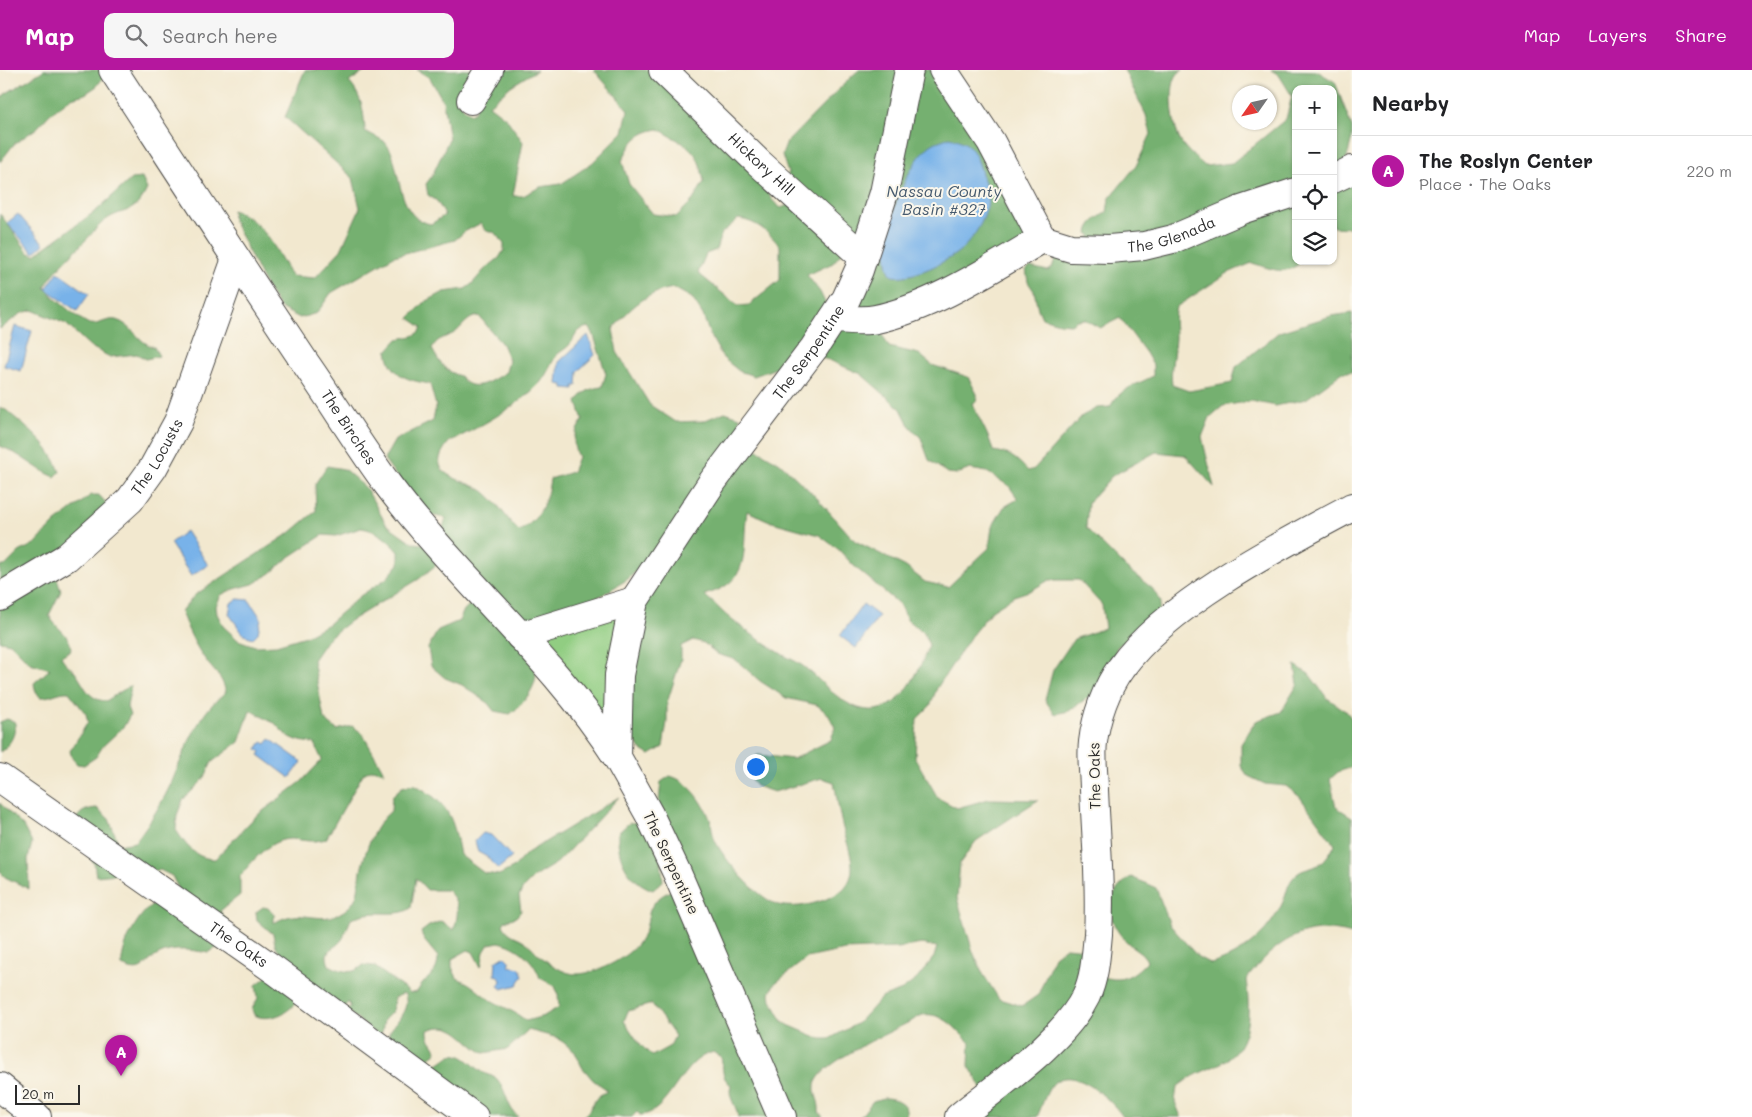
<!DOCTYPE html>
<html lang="en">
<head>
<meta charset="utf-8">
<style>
  body { margin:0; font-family:Mali,sans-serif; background:#f6f6f6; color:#202124 }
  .controls { position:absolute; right:15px; top:15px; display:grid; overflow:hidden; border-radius:10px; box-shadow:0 1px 4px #0004 }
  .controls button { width:45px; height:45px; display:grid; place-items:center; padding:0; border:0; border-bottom:1px solid #e0e0e0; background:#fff; color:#202124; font:25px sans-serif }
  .compass { position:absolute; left:1232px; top:15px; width:45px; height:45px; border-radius:50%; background:#fff; box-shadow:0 1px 4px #0004; rotate:236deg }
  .scale { position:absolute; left:15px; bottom:12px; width:65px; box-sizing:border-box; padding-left:5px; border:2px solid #2b2b2b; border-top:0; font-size:14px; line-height:18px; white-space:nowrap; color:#2b2b2b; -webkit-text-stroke:4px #fbf7ec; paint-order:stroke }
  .you { position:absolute; left:755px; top:696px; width:18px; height:18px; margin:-12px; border:4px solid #fff; border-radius:50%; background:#1a73e8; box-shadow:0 0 0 8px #1a73e833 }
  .badge { display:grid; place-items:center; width:32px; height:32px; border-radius:50%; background:#b5179e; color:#fff; font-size:16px; font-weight:700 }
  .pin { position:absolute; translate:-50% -41px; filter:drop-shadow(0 1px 2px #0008) }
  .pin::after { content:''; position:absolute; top:26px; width:18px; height:15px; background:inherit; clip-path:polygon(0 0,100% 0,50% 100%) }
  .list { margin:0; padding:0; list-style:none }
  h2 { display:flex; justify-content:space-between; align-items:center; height:65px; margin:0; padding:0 20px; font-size:21px }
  h2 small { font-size:16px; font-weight:400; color:#757577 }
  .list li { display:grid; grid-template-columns:32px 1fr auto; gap:15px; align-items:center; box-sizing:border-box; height:70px; padding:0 20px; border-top:1px solid #e0e0e0 }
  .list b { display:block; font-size:19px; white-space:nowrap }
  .list p { margin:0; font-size:16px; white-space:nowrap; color:#757577 }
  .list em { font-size:16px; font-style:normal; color:#757577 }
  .icon { flex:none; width:28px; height:28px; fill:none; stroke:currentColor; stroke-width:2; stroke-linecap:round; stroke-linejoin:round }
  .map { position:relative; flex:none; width:1352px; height:1047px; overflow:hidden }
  header { display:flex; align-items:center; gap:30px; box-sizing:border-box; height:70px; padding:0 25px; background:#b5179e; color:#fff }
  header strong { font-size:24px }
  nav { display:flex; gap:28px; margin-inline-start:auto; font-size:18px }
  .search { width:350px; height:45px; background:#f6f6f6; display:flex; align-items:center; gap:12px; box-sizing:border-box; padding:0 18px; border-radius:10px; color:#757577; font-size:19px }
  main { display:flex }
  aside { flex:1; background:#fff }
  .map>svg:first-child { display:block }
  .green { fill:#91cd82; stroke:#5e7c56 }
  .forest { fill:#74b070; stroke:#506e4e; fill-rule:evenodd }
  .water { fill:#78b2e9; stroke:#526e8a }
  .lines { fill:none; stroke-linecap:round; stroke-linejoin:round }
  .minor-casing { stroke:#494744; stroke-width:30 }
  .major-casing { stroke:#494744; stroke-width:30 }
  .minor { stroke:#fff; stroke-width:28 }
  .major { stroke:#fff; stroke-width:28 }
  .labels { text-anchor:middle; stroke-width:4; stroke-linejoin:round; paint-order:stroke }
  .street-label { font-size:15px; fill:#2b2b2b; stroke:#fbf7ec }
  .water-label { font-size:16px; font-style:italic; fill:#465a6e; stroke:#fbf7ec }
</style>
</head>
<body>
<header>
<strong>Map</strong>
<div class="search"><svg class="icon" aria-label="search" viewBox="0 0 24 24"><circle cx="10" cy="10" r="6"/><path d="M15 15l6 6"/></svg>Search here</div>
<nav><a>Map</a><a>Layers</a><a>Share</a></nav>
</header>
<main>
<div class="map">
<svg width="1352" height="1047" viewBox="0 0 1352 1047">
  <rect width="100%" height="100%" fill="#fbf7ec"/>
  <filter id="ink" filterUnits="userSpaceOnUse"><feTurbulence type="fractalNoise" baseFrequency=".02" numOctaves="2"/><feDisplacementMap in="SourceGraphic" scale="10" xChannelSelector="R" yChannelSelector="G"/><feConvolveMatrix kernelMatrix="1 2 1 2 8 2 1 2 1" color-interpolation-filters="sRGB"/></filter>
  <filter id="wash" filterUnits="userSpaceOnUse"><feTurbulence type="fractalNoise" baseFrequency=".0096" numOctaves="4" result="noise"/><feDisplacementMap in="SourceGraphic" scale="20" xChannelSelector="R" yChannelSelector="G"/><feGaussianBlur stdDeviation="1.12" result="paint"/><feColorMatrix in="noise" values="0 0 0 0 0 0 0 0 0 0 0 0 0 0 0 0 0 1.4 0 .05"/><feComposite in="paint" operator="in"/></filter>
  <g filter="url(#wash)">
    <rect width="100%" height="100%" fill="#f2e8cf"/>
    <polygon class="green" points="634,531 617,687 520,566"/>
    <g class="forest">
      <polygon points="44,0 104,0 105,5 97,16 85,24 71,28 50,44 37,58 14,74 0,92 0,30 5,24"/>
      <path d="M305 0H367L349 12C362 26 364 42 365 61L384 71 390 79C401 103 398 150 431 154L445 145 437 131 428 125 426 114 432 106 449 69 443 31 430 8 417 0H477C462 13 449 30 471 44L475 41 484 0H537L511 16 489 35 506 48 523 72 513 126H523L540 117 561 114 592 93 623 62 628 40 594 0H669L765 108C767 123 769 129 781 138L791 134 788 103 782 85 787 72 852 6 859 0H943L1042 169 874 250 889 277 919 284 932 295 968 307 977 324 976 332 972 333C979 350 989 364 993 381 1010 383 1016 388 1028 401L1034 399 1082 346 1097 338 1110 337C1120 318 1135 316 1153 306V295L1146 283 1120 248 1100 258 1084 249 1077 250 1071 254 1059 253 1042 248 1038 239 1034 221 1028 212 1026 200 1030 197 1048 201 1052 198 1057 185 1092 166 1088 163C1089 153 1099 147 1107 142L1109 129 1136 96 1151 64 1146 45 1124 0H1183C1165 6 1173 57 1180 70 1186 81 1196 88 1205 96L1232 93 1286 49 1292 26 1279 5 1271 0 1317 1 1335 12 1352 58V67L1347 88 1333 112V19H1296V191H1303C1284 207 1273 199 1252 193L1228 203 1176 237C1173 248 1175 257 1175 268 1174 284 1170 300 1172 315L1189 321 1232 313 1236 297 1279 262 1331 246 1352 243V302H1343L1306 329 1276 336 1251 331 1223 336 1210 347 1202 367 1214 417 1185 385 1156 382 1112 406 1088 433 1086 458 1127 499 1152 518 1161 532 1158 544 1147 556 1117 577 1104 616 1069 641 1055 644 1045 630 1053 600 1074 569 1105 558 1102 535 1079 510H1049L1032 520 1014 526 992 540 971 566 937 618 930 636 917 649 915 688 938 728 957 738 989 729 1038 730 976 771 960 793 957 828 973 882 983 904 999 929 1022 936 1038 925 1054 886 1066 877 1087 879 1104 907C1123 913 1134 905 1147 891 1142 881 1135 880 1127 872 1105 851 1104 824 1131 807L1156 818 1170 855 1198 887 1211 894C1242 885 1268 864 1282 834 1288 823 1286 813 1297 804 1301 800 1309 799 1314 797 1324 793 1329 784 1335 775L1300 727 1286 716 1265 714 1248 706 1241 696V674L1256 651 1281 642 1298 614 1295 595 1309 604 1327 628 1346 641 1352 649V697L1338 702 1330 709 1336 737 1352 747V864C1304 850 1274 873 1246 910 1250 938 1252 978 1221 993 1203 1002 1194 1004 1177 1017L1175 1032 1181 1047H1123C1112 1030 1071 992 1052 1015 1045 1023 1042 1037 1037 1047H970L982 1018 969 996 970 973C956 959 944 942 922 945 900 959 818 991 815 1016 814 1025 820 1031 819 1042L823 1047H738C737 1035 727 1028 731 1015 720 1007 724 998 721 987L714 982C680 988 670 1045 640 1045L637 1042 632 1047H582C594 1040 591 1027 606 1022V1019L593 1010 582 997 575 982 558 968 528 960 508 979 484 983C463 971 456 949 428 960 427 972 436 973 436 983L429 988 431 992 437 994C442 992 447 987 451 985 467 981 478 1006 494 1006 507 1017 505 1035 518 1047H456L389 970V963C396 951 412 938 404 923L394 928 392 942 384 950 382 962 378 966 346 940 351 937 348 932 343 939 293 929 295 933C288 944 267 952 254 945L252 939 258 928 256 915 282 895 283 889 275 874 273 864 257 850 256 842 263 837 268 838 274 844V853C304 834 321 861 349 837 360 827 358 814 361 801 366 779 373 756 391 741L392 726 402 717 414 714C449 734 453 746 460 785L484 803 499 805 513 798 527 783 619 727 558 792 534 807 523 818 519 826 521 841 516 847 505 851 503 855C509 867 517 865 527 873 531 876 534 880 538 884 547 892 564 905 578 904 598 903 626 889 638 873 657 850 636 837 674 819L661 790 663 811 653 820C628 811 617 789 618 763L629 753 657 750 661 712 670 706C689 711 703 731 710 749 712 755 712 762 714 768 721 787 759 830 779 835 796 839 816 834 831 827 867 810 847 779 841 750 838 738 837 725 834 712L822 708 774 722 756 716 747 705 748 691 758 685 793 689 831 670 835 657 828 644 817 635 786 628 760 611 736 590 717 584 704 573 693 570 681 576V589L667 633V652L663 677 650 685 640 679 625 657 634 531 683 456 628 509 553 555 519 566C524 576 532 587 535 598 540 614 523 635 510 644L494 641 487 632 462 615 445 608 431 596 428 578 438 560 459 551 464 540 472 532 441 488 436 495 419 509 350 551 328 568 313 590 324 649 337 660 352 656 362 663 384 702 373 699 363 704 326 769C310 773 306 770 291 769 269 769 253 791 240 806V825L220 841 231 857 223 874 208 883C193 880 173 877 158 885 142 894 144 906 122 896 120 880 136 847 150 837 160 829 173 830 185 832L172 806 160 800 96 806 94 793 83 779 74 753C79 742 85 739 97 738L109 749 119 775 135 772C150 752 163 732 173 709 186 678 198 643 226 622 221 605 217 605 207 592 195 576 188 560 181 542L195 525 291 462 316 441 315 414 327 396 344 399 366 418 386 454 413 473 425 474 439 470 446 448 424 444 384 389 395 370 433 351 436 336 430 314C407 310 391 306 387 281L398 269 413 266 420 262 422 257 409 248 425 232 444 222 465 219 472 214 484 200 499 188 504 180V174L494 162C486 163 484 159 481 153L464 162 455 170 394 186 331 223 317 243 300 248 280 238 265 215 233 150 232 140C263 149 276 180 291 206L315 208 341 180 360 138 353 108 285 47ZM659 59C687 77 698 75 704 112L693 130 676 147 653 144 629 114 622 91C631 72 638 62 659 59ZM738 149C757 151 768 162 780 176V210L749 235 738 236 698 203 706 184 716 180 721 164ZM857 164 833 249 820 222 807 205 833 193ZM674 218 692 228 703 245 710 265 723 288 739 301 754 306 779 297 787 290 809 285 829 290 861 304 901 339 909 355 921 368 929 390 947 403 957 404 970 399 987 402 1009 416 1018 429 1004 437 992 457 989 478 948 517 925 512 906 497 855 471 816 427 780 393 758 380 738 379 740 347 725 342 703 351 676 352 650 335 617 282 613 259C630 238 646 222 674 218ZM479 246 502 274 509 290 506 302C491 311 472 325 460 306 445 302 439 292 432 279 437 266 449 268 457 261 465 254 468 247 479 246ZM589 257 593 263 606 304 602 317C590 318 583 322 577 332L583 350C574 363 571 373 578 387L572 402 550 409C547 431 540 450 519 461 507 450 499 434 486 423 469 408 419 409 449 372 476 359 520 335 540 313 547 305 550 295 556 286 560 281 567 279 570 274 577 265 576 259 589 257ZM747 441 772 452 819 465 838 479 855 497 899 534 907 550 923 562 929 575C914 615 889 662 841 629 827 620 817 606 803 596 795 590 785 587 777 581 764 573 751 564 739 555 726 547 716 534 704 525 754 511 741 481 747 441ZM361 458C377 460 389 470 399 482V494L387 508 360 526 328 554 306 566 276 575 255 576 238 570 224 557 217 544 216 536 221 525 231 520 253 514 271 503 288 488 323 465 336 466ZM250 641C258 642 265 650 275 653 285 667 297 672 314 673L322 690 301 712 255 747 215 789C195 789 186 775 176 760L177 745 183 730 204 709 212 692 239 672ZM416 808 427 820H447C461 833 458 844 454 860L441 851 429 856 421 862 424 870 438 887C438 907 425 906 417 922L410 923 374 896 363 895C353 906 341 901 329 895 322 877 335 881 343 868 346 862 348 855 351 849 373 837 397 849 411 838ZM499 872C518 876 534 890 540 908L555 916 558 924 559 937 544 946 526 951C514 940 499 936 486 927 474 918 472 914 457 908L452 897V889L468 880 473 882 481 897 484 882 489 874ZM922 874 937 877 934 887 917 909 902 920 881 928 858 953 829 969H821L788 955 782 950 771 930 770 923 774 914 807 888 845 880 898 878ZM652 934 675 966 670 976 652 986 639 973 624 951 628 941Z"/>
      <path d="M142 108 147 119C134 148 122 136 102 153 95 159 90 166 83 173 69 188 55 199 45 217 47 223 83 253 90 254 98 256 107 248 116 250 132 254 138 273 154 277L159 286 146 289 137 284 110 287 91 277 66 254 32 240 20 244 0 259V144L29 183 35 185 97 140 131 109Z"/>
      <polygon points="1352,113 1352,158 1333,157 1333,117"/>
      <path d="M0 338 6 340C28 359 50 374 60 402L55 407C35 399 21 384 0 376Z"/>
      <path d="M91 425H99L108 435 57 508 61 521 49 545C55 559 71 563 71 580L61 586C64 593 70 596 74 601 84 613 87 630 106 631L131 615 127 637 130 645 124 656 103 676 96 687 84 695 77 694 72 688 70 681 88 652 86 644 69 622C58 621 51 628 40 627L35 620 34 613 50 599 30 593 10 573 0 571V496H5L19 482 36 473 55 453Z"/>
      <path d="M7 649 15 652C16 665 10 675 0 682V652Z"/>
      <polygon points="0,733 23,756 32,773 28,789 29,819 5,807 0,802"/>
      <path d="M884 1028C895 1028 909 1033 906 1047H860L873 1031Z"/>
    </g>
    <g class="water">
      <path d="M949 67C970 72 975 80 981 100 984 111 990 126 987 137 984 151 974 167 964 177 950 191 911 210 892 206 873 179 905 93 931 75 936 71 944 70 949 67Z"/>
      <polygon points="18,144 44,174 34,183 7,153"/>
      <polygon points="58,202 89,224 77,241 46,219"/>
      <polygon points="15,256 32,261 21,301 4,296"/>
      <polygon points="588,265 595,285 578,301 577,316 574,316 574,319 563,318 563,315 557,314 559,292"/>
      <polygon points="186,461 208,495 191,506 170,473"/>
      <polygon points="238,529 249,530 261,548 258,563 253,568 244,565 229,544 231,533"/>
      <polygon points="863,534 879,546 856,578 840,566"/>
      <polygon points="270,669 302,692 290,708 259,685 261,682 257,679 262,672 266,674"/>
      <polygon points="483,763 491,765 512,787 498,799 487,787 478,782 475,771"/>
      <polygon points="504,886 510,892 509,896 520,898 523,906 517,915 502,919 498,916 501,911 499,906 495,905 496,891"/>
    </g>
  </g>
  <g filter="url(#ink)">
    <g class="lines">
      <g class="minor-casing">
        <g id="minor">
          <path id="s1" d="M113 0C177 98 241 197 306 294 334 334 359 376 388 415 459 510 553 587 617 687"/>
          <path id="s2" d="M663 0 758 92 863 187"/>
          <path id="s3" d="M943 0 991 72 1042 169 1071 178 1109 179 1144 176 1173 169 1241 140 1296 122"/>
          <polyline points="471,30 489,0"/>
          <polyline points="1333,109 1352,100"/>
          <path d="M833 249C847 249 862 252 876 249 933 237 992 198 1042 169"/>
          <path id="s4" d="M0 527 67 487 130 430 153 398 178 352 236 189"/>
          <polyline points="520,566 634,531"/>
          <path id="s5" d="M0 708 276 901 474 1047"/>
          <path id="s6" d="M782 1047 677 803 649 744 617 687 619 605 634 531 713 411 814 278 846 229 859 200 884 123 909 0"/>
          <path d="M959 1047C998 1015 1064 971 1086 926 1095 907 1096 885 1098 864 1101 817 1096 768 1094 720 1094 705 1091 688 1093 672 1096 647 1106 618 1121 598 1166 534 1282 474 1352 437"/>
        </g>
      </g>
      <g class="major-casing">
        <polyline id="major" points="0,1017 37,1047"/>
      </g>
      <use href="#minor" class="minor"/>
      <use href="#major" class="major"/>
    </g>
  </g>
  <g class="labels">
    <g class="street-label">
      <text dy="5" stroke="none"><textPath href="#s2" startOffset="136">Hickory Hill</textPath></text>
      <text dy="5" stroke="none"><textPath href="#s3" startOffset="329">The Glenada</textPath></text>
      <text dy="5" stroke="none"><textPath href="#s6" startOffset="858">The Serpentine</textPath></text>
      <text dy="5" stroke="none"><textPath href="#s1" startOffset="428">The Birches</textPath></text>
      <text dy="5" stroke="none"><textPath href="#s4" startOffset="214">The Locusts</textPath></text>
      <text transform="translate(1095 706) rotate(-91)" y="5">The Oaks</text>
      <text transform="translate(671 793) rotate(65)" y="5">The Serpentine</text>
      <text dy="5" stroke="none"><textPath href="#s5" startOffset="291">The Oaks</textPath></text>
    </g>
    <g class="water-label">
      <text x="944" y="127">Nassau County<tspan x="944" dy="18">Basin #327</tspan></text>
    </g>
  </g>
</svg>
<div class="controls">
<button>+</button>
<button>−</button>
<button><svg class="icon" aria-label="locate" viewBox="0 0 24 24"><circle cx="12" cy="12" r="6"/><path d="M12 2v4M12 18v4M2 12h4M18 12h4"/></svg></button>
<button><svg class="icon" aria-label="layers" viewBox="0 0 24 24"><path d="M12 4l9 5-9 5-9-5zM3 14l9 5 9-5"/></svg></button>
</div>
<svg class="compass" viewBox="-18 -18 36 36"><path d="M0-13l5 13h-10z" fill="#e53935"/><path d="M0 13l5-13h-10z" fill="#757577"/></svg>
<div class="scale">20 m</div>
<div class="you"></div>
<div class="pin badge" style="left:121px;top:1006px">A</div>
</div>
<aside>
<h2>Nearby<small></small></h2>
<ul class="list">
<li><span class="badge">A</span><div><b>The Roslyn Center</b><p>Place · The Oaks</p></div><em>220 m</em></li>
</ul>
</aside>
</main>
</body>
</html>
